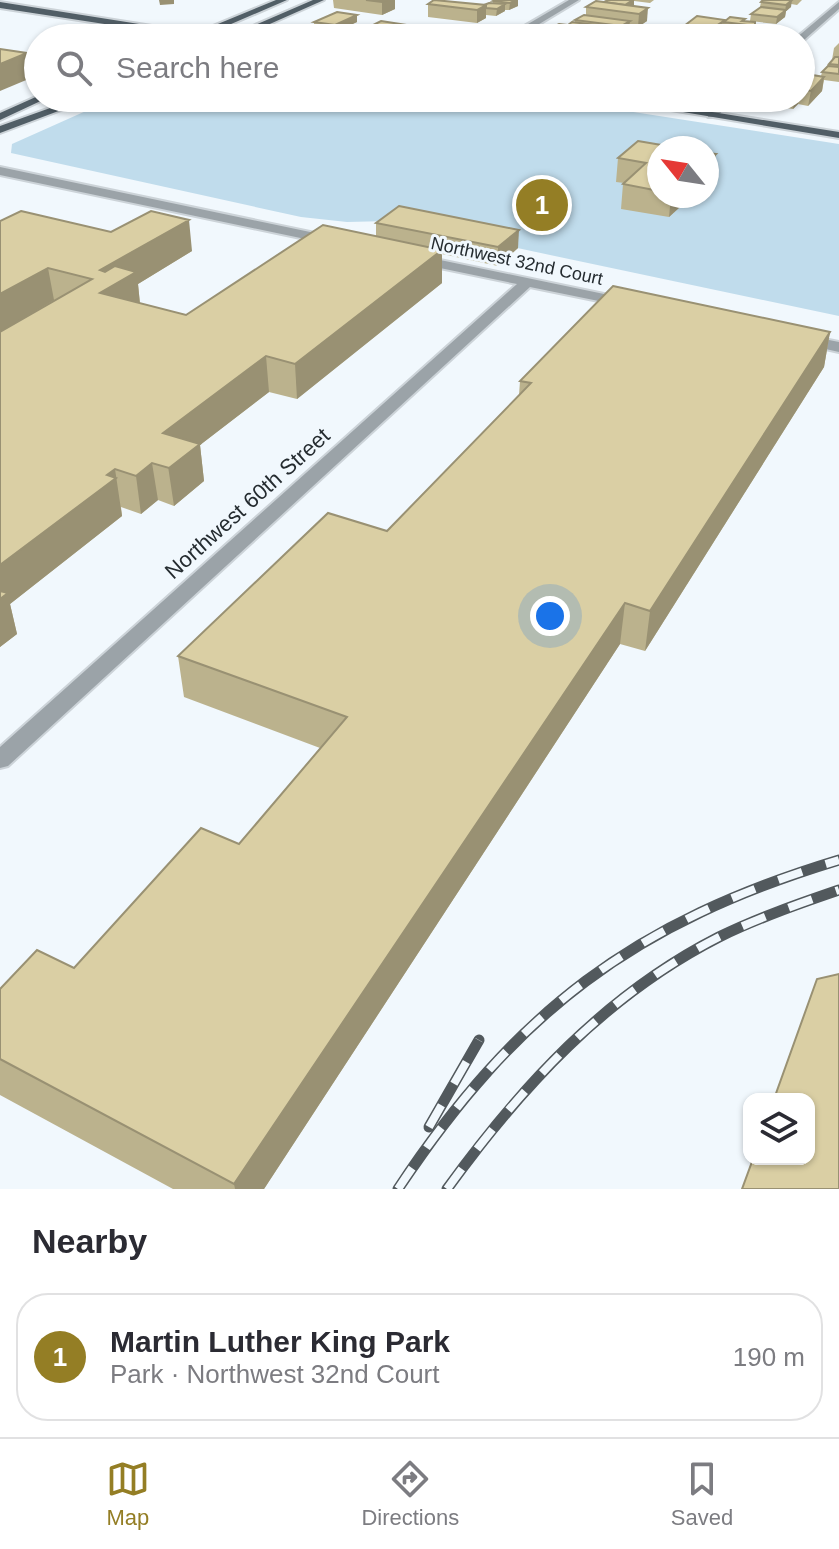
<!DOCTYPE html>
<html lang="en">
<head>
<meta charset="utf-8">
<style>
  body { margin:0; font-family:Arial,sans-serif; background:#f2f2f3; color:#2b2b33 }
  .controls { position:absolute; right:24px; bottom:24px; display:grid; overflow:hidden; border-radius:16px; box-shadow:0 2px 6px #0004 }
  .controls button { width:72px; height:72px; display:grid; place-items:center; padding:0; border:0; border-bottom:2px solid #e1e1e2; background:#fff; color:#2b2b33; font:40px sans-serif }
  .compass { position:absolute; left:647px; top:136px; width:72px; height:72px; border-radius:50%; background:#fff; box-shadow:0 2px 6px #0004; rotate:300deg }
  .you { position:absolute; left:550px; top:616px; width:28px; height:28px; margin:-20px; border:6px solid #fff; border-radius:50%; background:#1a73e8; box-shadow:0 0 0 12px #1a73e833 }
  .badge { display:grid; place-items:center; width:52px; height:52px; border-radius:50%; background:#947e25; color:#fff; font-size:26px; font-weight:700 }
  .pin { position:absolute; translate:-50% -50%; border:4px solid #fff; box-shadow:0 2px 8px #0006 }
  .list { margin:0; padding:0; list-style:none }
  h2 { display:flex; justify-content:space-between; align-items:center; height:104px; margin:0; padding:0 32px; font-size:34px }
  h2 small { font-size:26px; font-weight:400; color:#7c7c81 }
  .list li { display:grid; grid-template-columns:52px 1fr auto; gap:24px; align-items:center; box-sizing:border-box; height:128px; margin:0 16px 16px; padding:0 16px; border:2px solid #e1e1e2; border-radius:32px }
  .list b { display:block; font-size:30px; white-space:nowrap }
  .list p { margin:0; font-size:26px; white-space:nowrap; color:#7c7c81 }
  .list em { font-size:26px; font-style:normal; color:#7c7c81 }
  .icon { flex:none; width:44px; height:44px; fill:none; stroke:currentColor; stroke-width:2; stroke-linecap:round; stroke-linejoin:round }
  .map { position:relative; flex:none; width:839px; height:1189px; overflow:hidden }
  .search { position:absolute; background:#fff; box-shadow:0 2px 6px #0004; left:24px; right:24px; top:24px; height:88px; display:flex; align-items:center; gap:20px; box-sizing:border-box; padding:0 28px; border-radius:44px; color:#7c7c81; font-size:30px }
  .sheet { height:248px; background:#fff }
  nav { display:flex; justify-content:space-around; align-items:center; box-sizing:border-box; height:112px; border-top:2px solid #e1e1e2; background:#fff; font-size:22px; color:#7c7c81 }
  nav a { display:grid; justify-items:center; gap:4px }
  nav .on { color:#947e25 }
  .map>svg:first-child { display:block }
  .green { fill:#c0dcec; fill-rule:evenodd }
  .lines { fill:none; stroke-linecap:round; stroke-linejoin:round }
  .minor-casing { stroke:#ccd3d8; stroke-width:4 }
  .major-casing { stroke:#ccd3d8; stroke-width:4 }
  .minor { fill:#9ba3a8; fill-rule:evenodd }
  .major { fill:#515e66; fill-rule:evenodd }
  .rail-casing { stroke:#52595d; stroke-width:11 }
  .rail { stroke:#f1f8fd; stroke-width:8; stroke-dasharray:25; stroke-linecap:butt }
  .wall { fill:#bbb28d }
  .shaded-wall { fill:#999173 }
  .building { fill:#dacfa4; stroke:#999173; stroke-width:2 }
  .labels { text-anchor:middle; stroke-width:6; stroke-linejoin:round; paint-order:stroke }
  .far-street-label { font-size:18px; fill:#252c30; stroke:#f1f8fd }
  .street-label { font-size:22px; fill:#252c30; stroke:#f1f8fd }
</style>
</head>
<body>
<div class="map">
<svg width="839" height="1189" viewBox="0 0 839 1189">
  <rect width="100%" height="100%" fill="#f1f8fd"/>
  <path class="green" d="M115 98H543L839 144V316L389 221 347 222 301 217 11 153 12 144ZM659 148H707V196H659Z"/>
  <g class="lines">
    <g class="minor-casing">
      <g id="minor">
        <polygon points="569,0 579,0 516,38 504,38"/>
        <polygon points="839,2 839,9 804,40 796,38"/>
        <polygon points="726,98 737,98 716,117 708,117 708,113"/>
        <polygon points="0,167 334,237 341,241 334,245 0,175"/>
        <polygon points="416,255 628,299 635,303 628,307 530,287 8,766 0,768 0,747 517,284 411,262 409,259"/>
        <polygon points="804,335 839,342 839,352 799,343 799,337"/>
      </g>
    </g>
    <g class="major-casing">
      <g id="major">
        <polygon points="276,0 287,0 208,34 219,38 196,38 0,8 0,2 196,33"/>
        <polygon points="313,0 324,0 238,38 225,38"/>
        <polygon points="38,96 47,98 0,120 0,113"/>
        <polygon points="78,98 93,98 0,133 0,126"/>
        <polygon points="599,98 624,98 839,132 839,138"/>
      </g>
    </g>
    <use href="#minor" class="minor"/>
    <use href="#major" class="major"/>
    <g class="rail-casing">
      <g id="rail">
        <polyline points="429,1127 479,1040"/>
        <path d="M398 1189C516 1011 634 922 839 860"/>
        <path d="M447 1189C521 1087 605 995 719 937 758 918 798 904 839 890"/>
      </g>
    </g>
    <use href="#rail" class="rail"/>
  </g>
  <g class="wall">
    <polygon points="333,0 395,0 395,9 382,15 334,8"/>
    <polygon points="495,0 518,0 518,6 509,10 505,10 505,11 496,16 486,15 486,18 477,23 428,17 428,4 484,5 493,3 493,1"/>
    <polygon points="608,0 654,0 650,3 634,1 634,6 647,21 638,27 629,26 620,33 618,33 618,35 614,38 549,38 549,29 575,23 575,20 586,15 586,7 604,2"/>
    <polygon points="760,0 802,0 797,5 791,4 791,7 786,11 785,17 776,24 750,21 751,14 760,7 761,2 763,1"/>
    <polygon points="744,21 755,22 754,38 683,38 684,26"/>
    <polygon points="314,22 357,22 335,32 314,30"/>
    <polygon points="361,31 426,38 361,38"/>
    <polygon points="839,43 839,82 824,80 822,91 808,106 798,104 793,109 775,106 776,98 801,98 801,73 821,76 822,72 832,60 834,48"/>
    <polygon points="386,98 419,98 410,103"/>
    <polygon points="659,148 659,196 692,196 669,217 621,209 623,184 624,183 616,182 618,158"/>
    <polygon points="0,221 111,232 192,251 138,284 140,303 186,315 376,236 376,223 518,248 498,266 442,254 442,283 297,399 269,392 200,445 204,481 174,506 158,500 141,514 121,507 122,516 10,604 17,634 0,647"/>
    <polygon points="830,332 824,367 645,651 620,644 264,1189 173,1189 0,1095 0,989 74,968 239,844 320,748 184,697 178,656 387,531 519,395 520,381"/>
  </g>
  <g class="shaded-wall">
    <polygon points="159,0 174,0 174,4 160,5"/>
    <polygon points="387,0 395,0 395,9 382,15 382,2"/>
    <polygon points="516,0 518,0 518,6 509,10 510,3"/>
    <polygon points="633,0 634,0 634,6 623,7"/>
    <polygon points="792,0 791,7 786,11 785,17 776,24 777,17 785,11 786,5"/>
    <polygon points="505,4 505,11 496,16 497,9"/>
    <polygon points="486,5 486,18 477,23 477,10"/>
    <polygon points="648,8 647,21 638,27 639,14"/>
    <polygon points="357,15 357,22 335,32 335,25"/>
    <polygon points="630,21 629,28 620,33 621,26"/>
    <polygon points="426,28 426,38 406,38"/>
    <polygon points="618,28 618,35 614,38 609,38 609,34"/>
    <polygon points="755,28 754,38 748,38 748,34"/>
    <polygon points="608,30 607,38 599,38 599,36"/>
    <polygon points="27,53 31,78 0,91 0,64"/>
    <polygon points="824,77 822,91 808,106 811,91"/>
    <polygon points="795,98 799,98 798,104 793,109"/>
    <polygon points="716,154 713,177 707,183 707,162"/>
    <polygon points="671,196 692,196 669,217"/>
    <polygon points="189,220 192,251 138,284 140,305 100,293 100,270"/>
    <polygon points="519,230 518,248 498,266 498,247"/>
    <polygon points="442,250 442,283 297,399 295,364"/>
    <polygon points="48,268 54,300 0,332 0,294"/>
    <polygon points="830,332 824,367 645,651 650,611"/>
    <polygon points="266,356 269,392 200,445 204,481 174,506 163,433"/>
    <polygon points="152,463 158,500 141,514 136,476"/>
    <polygon points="115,469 122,516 10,604 17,634 0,647 0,565"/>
    <polygon points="625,603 620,644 264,1189 235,1189 234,1184"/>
  </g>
  <g class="building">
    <polygon points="366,0 387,0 382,2"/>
    <polygon points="434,0 486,5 477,10 428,4"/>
    <polygon points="495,0 516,0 510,3 493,1"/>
    <polygon points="608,0 633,0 625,5 604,2"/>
    <polygon points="763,0 792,0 786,5 761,2"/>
    <polygon points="596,1 648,8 639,14 586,7"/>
    <polygon points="489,3 505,4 497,9 486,8 486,5 484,5"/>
    <polygon points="761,7 786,10 777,17 751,14"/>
    <polygon points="337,12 357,15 335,25 314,22"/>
    <polygon points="584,15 630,21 621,26 575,20"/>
    <polygon points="697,16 725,20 719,24 755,28 748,34 684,26"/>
    <polygon points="730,17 745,19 742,21 755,22 755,26 724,22"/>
    <polygon points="381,21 426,28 406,38 361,31"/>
    <polygon points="572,22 618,28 609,34 607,34 608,30 568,25"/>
    <polygon points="559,24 608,30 599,36 549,29"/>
    <polygon points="0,49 27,53 0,64"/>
    <polygon points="835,57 839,57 839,65 829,64"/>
    <polygon points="828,66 839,67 839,74 822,72"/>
    <polygon points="801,73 824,77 811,91 801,89"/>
    <polygon points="638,141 679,148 659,148 659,191 623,184 646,163 618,158"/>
    <polygon points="707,153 716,154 707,162"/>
    <polygon points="399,206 519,230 498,247 376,223"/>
    <polygon points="21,211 111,232 151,211 189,220 100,270 105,272 115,266 136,272 100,293 186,315 323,225 442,250 295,364 266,356 163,433 200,444 169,468 152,463 136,476 115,469 107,475 116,478 0,565 0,332 92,279 48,268 0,294 0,221"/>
    <polygon points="613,286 830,332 650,611 625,603 234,1184 0,1059 0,989 37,950 74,968 201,828 239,844 347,717 178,656 328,513 387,531 531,383 520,381"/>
    <polygon points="0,591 8,593 0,599"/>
    <polygon points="839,974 839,1189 742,1189 753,1159 809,1159 809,1099 774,1099 817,979"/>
  </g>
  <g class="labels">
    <g class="far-street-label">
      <text transform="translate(517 261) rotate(12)" y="6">Northwest 32nd Court</text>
    </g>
    <g class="street-label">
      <text transform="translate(247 503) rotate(-42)" y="8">Northwest 60th Street</text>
    </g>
  </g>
</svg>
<div class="controls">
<button><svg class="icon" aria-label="layers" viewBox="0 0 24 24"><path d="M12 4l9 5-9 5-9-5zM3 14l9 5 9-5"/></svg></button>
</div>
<svg class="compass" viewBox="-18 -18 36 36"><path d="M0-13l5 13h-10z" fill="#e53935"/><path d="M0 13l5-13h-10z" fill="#7c7c81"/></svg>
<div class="you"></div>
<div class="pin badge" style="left:542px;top:205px">1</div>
<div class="search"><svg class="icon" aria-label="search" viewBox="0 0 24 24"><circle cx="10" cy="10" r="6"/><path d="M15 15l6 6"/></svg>Search here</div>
</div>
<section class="sheet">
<h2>Nearby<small></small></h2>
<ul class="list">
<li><span class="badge">1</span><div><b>Martin Luther King Park</b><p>Park · Northwest 32nd Court</p></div><em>190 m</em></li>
</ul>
</section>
<nav>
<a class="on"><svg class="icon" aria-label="map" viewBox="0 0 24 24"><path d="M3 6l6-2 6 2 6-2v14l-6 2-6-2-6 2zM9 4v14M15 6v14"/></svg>Map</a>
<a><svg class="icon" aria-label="directions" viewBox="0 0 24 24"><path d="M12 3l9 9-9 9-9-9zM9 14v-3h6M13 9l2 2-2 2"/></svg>Directions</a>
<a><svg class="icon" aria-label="saved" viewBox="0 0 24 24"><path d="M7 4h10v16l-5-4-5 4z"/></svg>Saved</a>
</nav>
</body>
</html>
